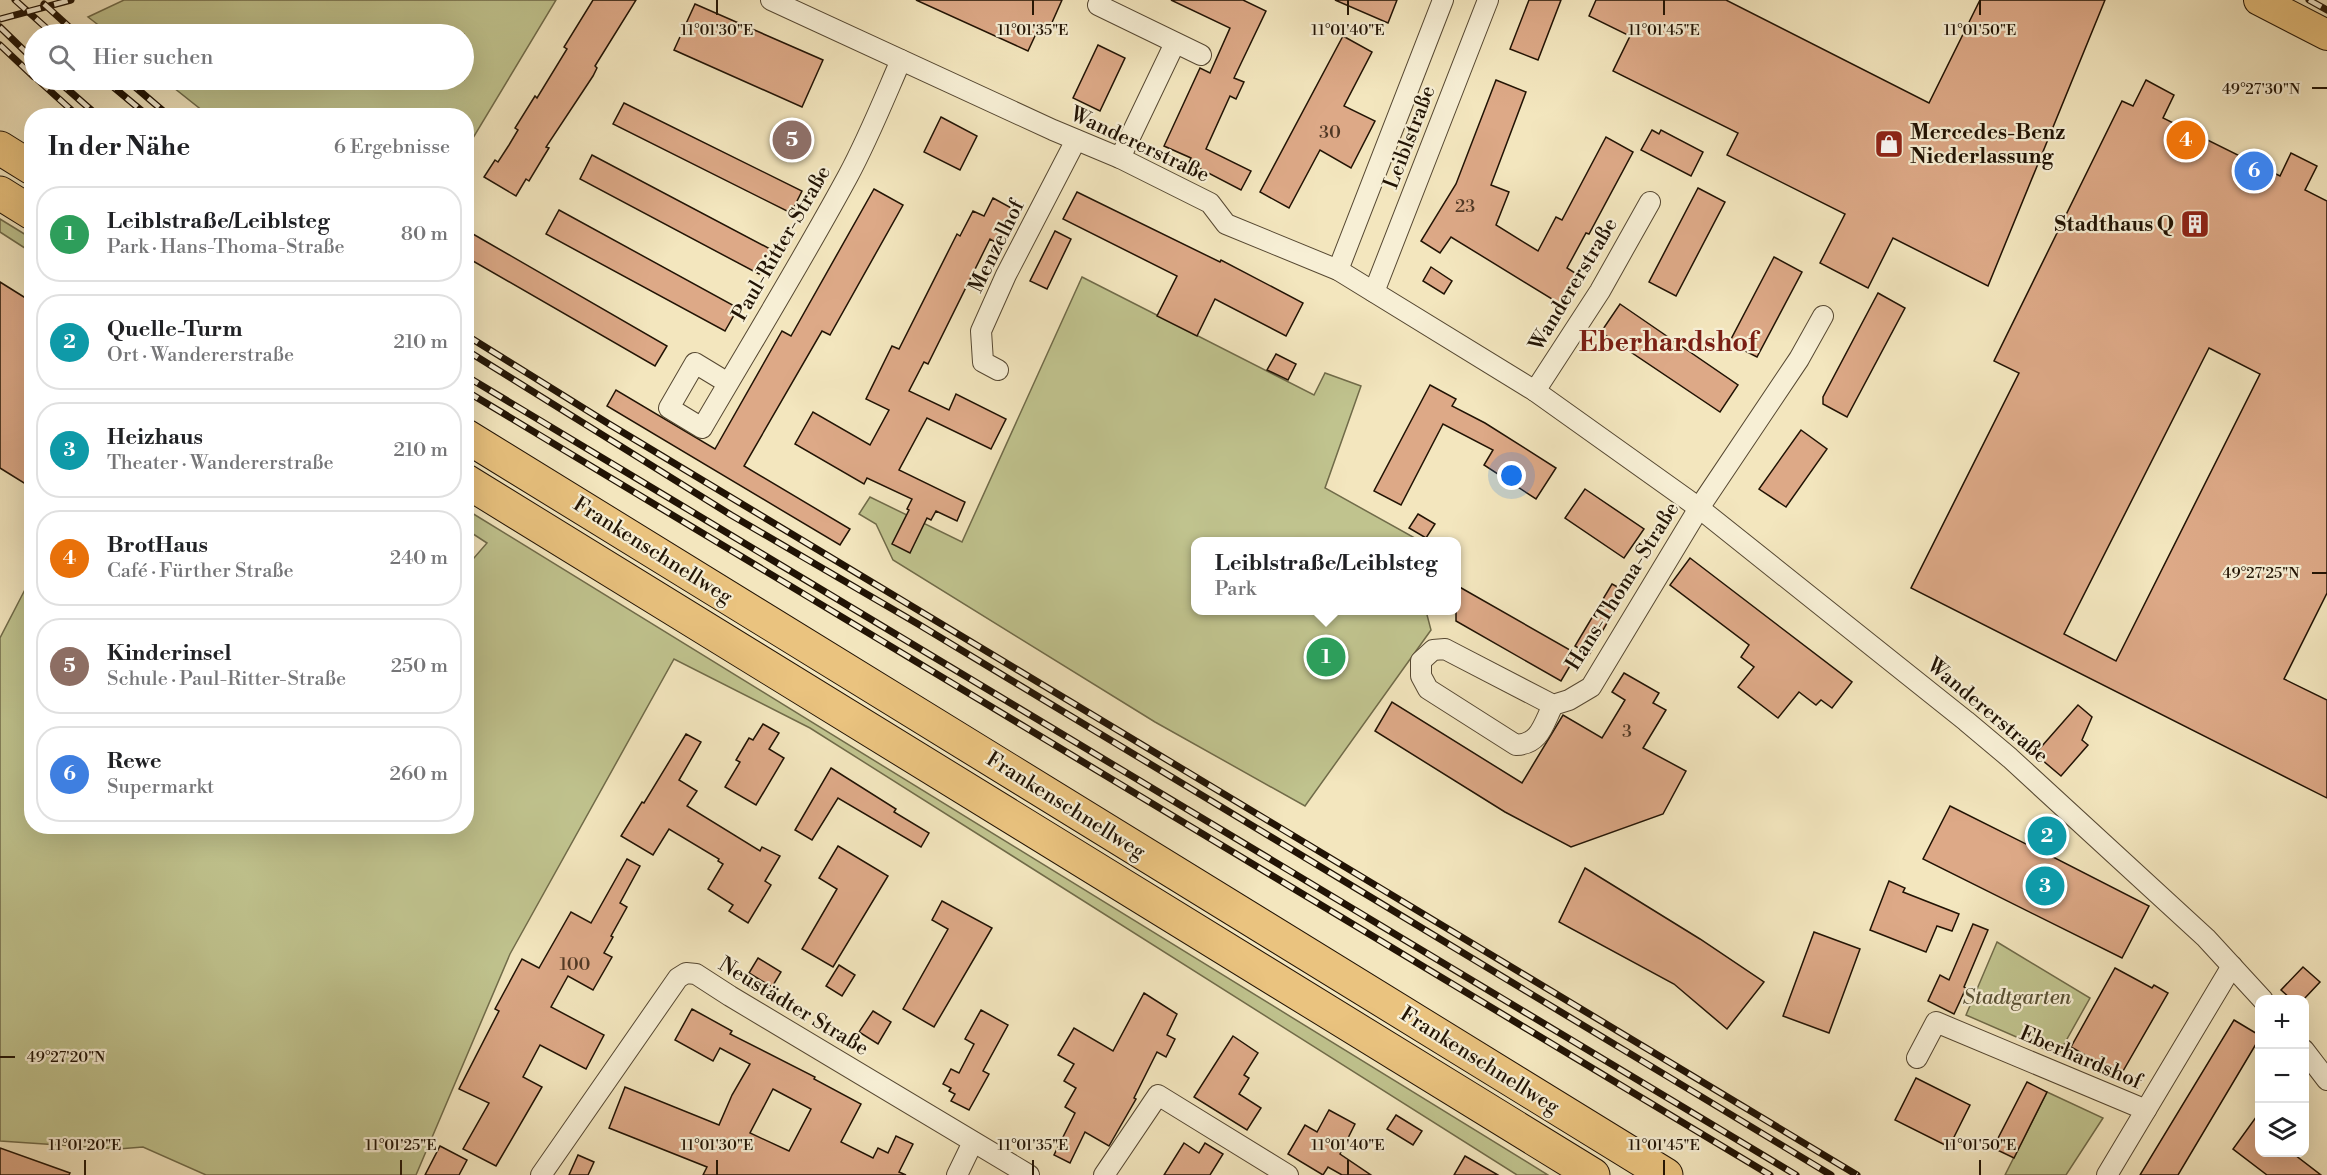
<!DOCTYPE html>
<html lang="de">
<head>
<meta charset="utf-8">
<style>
  body { margin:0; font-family:"Libre Bodoni",serif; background:#f6f6f6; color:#202124 }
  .controls { position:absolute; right:18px; bottom:18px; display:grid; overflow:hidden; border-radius:12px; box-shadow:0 6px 24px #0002 }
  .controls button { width:54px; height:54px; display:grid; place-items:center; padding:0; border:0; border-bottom:2px solid #e0e0e0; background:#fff; color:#202124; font:30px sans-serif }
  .you { position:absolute; left:1512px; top:476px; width:21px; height:21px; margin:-15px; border:4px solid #fff; border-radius:50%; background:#1a73e8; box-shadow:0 0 0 9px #1a73e833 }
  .badge { display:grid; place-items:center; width:39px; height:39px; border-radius:50%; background:#0f766e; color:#fff; font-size:20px; font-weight:700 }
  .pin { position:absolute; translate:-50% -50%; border:3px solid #fff; box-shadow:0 2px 6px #0006 }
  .popup { position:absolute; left:1191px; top:537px; width:270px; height:78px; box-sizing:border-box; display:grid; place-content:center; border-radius:12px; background:#fff; filter:drop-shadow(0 2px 4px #0005); font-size:20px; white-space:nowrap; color:#757577 }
  .popup b { font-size:22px; color:#202124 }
  .popup::after { content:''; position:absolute; left:50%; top:100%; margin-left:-12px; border:12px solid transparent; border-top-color:#fff }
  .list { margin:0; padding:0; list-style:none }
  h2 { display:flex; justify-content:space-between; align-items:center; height:78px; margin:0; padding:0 24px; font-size:26px }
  h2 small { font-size:20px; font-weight:400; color:#757577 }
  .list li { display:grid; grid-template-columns:39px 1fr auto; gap:18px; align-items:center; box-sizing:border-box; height:96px; margin:0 12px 12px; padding:0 12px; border:2px solid #e0e0e0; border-radius:24px }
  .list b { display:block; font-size:22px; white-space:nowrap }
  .list p { margin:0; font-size:20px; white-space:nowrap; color:#757577 }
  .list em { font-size:20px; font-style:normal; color:#757577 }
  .icon { flex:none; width:33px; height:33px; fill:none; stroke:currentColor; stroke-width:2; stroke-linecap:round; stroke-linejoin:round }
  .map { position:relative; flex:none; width:2327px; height:1175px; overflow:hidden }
  .search { position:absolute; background:#fff; box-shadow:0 6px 24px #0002; left:24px; top:24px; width:450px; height:66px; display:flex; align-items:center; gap:15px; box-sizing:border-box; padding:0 21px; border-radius:33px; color:#757577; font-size:22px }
  .panel { position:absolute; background:#fff; box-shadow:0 6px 24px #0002; left:24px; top:108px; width:450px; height:726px; border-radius:24px }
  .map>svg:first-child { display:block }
  .green { fill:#c0c38e; stroke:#706b49; stroke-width:1.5 }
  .building { fill:#dda987; stroke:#211304; stroke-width:1.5; fill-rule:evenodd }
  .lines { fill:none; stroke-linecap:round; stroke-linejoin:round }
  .street-casing { stroke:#564832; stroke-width:22 }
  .primary-casing { stroke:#211304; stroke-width:32 }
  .highway-casing { stroke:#211304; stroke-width:35 }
  .street { stroke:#f7efd5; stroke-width:20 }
  .primary { stroke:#eac37f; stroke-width:30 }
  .highway { stroke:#eac37f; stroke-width:33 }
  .rail-casing { stroke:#211304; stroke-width:7 }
  .rail { stroke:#f7efd5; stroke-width:4.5; stroke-dasharray:14; stroke-linecap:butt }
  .ticks { fill:none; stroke:#211304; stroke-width:2 }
  .labels { text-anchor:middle; stroke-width:4.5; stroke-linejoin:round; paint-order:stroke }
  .number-label { font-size:18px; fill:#503825 }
  .poi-label { font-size:21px; font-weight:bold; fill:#211304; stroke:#f7efd5; text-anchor:start }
  .street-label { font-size:21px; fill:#211304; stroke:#f7efd5 }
  .park-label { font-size:21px; font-style:italic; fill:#595134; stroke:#f7efd5 }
  .district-label { font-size:27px; font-weight:bold; fill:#7a1f14; stroke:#f7efd5 }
  .ticks-label { font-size:15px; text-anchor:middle; fill:#211304; stroke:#f7efd5; stroke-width:4.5; stroke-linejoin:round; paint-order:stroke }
</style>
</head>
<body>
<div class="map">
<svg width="2327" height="1175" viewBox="0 0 2327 1175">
  <rect width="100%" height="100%" fill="#f3e6be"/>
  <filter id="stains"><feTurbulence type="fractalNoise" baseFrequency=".00333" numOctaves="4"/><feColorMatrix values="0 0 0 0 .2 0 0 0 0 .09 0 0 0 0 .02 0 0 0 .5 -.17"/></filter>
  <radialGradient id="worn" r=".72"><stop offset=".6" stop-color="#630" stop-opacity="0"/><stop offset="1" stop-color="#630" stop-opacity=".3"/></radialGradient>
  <g class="green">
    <polygon points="124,0 556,0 467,148 466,116 208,115 164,80 464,80 464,34 110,34 88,17"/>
    <polygon points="0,219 31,238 31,252 0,232"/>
    <polygon points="1082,277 1314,395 1325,373 1361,386 1325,488 1422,542 1196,542 1196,610 1426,611 1431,630 1305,806 1155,722 893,560 876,524 859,514 870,497 962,542"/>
    <polygon points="467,510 1548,1175 1517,1175 810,728 674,659 510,954 416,1175 206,1175 143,1147 118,1149 0,1141 0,638 31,578 32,826 466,826 467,566 487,543 467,530"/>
    <polygon points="1997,942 2090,998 2058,1055 1966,1015"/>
    <polygon points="2047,1092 2103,1118 2066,1175 2005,1175"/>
  </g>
  <g class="building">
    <polygon points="593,0 636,0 595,66 597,68 593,76 546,147 549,148 544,156 529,181 526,179 516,196 484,177 495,160 498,162 509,145 518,130 515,128 535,96 537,98 567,49 564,47"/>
    <polygon points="916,0 1062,0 1050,27 1041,23 1028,51"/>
    <polygon points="1171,0 1243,0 1266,11 1234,78 1244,82 1236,99 1230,96 1206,149 1251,171 1241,190 1189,163 1191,158 1164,146 1200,68 1210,73 1230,28"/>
    <polygon points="1335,0 1397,0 1388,23"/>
    <polygon points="1529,0 1561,0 1538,60 1510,49"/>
    <polygon points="1596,0 1726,0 1929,103 1980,0 2105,0 1988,286 1893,238 1868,288 1820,263 1845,214 1727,155 1738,133 1613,71 1630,36 1589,16"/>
    <polygon points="695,4 823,60 802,107 674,50"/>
    <polygon points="1343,36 1372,52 1344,106 1375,121 1351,168 1320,150 1289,208 1260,192"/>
    <polygon points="1098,45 1125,58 1100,111 1073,98"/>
    <polygon points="1496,80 1526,92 1491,185 1509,192 1496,225 1538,251 1556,217 1562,220 1606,137 1633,152 1589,234 1586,233 1567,268 1583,278 1565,307 1451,237 1440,253 1421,241 1456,184"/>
    <path d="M2146 80 2174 95 2163 118 2280 176 2291 153 2317 166 2305 190 2327 201V593L2284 679 2327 700V798L1911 588 2019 373 1994 361 2122 101 2133 106ZM2209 348 2260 374 2116 661 2064 634Z"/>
    <polygon points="624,103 802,191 791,213 613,124"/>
    <polygon points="941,117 977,136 960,170 924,152"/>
    <polygon points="1652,130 1659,134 1661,130 1703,152 1691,176 1641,150"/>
    <polygon points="592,155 772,250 759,274 580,179"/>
    <polygon points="1698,188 1725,202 1676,296 1649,282"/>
    <polygon points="874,189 903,205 830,335 822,331 744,466 850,529 840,545 607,406 616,390 715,449 782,331 791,336"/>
    <polygon points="1077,192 1220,262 1221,260 1303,303 1286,336 1215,299 1197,336 1157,316 1177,276 1063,219"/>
    <polygon points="993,198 1015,210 997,243 990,239 928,364 924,362 909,391 949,410 956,394 1006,419 991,449 927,418 899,470 965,502 957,521 936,511 931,520 927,518 910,553 892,544 909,510 907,509 912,499 867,478 864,484 795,444 813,412 870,445 889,410 866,399 892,346 899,349 957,234 960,236 973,211 984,216"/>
    <polygon points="559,210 738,308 725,331 546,234"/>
    <polygon points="466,230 667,346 655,366 466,257"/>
    <polygon points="1055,231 1071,239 1047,289 1030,281"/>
    <polygon points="1774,257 1802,272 1757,357 1729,343"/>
    <polygon points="1431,267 1452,281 1444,294 1423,281"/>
    <polygon points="0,282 32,302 32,488 0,468"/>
    <polygon points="1878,293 1905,308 1847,417 1823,404 1823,397"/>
    <polygon points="1620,304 1738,385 1720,412 1601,332"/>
    <polygon points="1276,354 1296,364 1288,380 1267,370"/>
    <polygon points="1430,385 1456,399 1452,406 1485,423 1556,468 1536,499 1484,465 1493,450 1443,424 1401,505 1374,491"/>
    <polygon points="1801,430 1827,449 1786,507 1759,489"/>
    <polygon points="1585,489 1644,529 1624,558 1565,518"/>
    <polygon points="1418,514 1435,524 1426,538 1409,528"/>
    <polygon points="1690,558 1852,682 1832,708 1821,700 1816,705 1799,692 1778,718 1738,687 1754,667 1741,657 1749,645 1670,585"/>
    <polygon points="1612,584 1625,591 1589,655 1575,646"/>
    <polygon points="1456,585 1577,654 1561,681 1456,621"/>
    <polygon points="1624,673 1659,693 1653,703 1666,710 1643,748 1686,771 1663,814 1571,847 1505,812 1375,731 1392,702 1522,783 1563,715 1602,738 1625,700 1612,692"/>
    <polygon points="2078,705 2092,717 2082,740 2088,745 2061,776 2035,754"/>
    <polygon points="763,724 779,733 769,749 784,758 756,805 725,787 740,762 736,760 749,738 753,740"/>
    <polygon points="686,734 701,742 679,780 697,791 687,806 760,851 762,847 780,856 765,881 771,885 748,923 729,911 733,905 708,889 723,864 718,861 719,859 669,829 653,855 621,836 642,802 644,803"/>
    <polygon points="831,768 896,809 894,812 929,833 921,847 838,798 812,840 795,830"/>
    <polygon points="1950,806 2034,848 2041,832 2047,829 2055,833 2056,841 2047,854 2149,906 2122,958 1923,859"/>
    <polygon points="838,846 888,876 833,967 802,949 837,889 819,878"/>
    <polygon points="627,859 640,866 620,903 627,907 611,936 613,937 604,953 612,957 593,990 568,976 551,1007 604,1035 586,1069 540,1045 523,1077 542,1087 496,1166 463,1149 489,1103 459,1089 499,1011 495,1009 522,959 539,968 571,912 591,923"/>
    <polygon points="1585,868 1700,939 1764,982 1727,1029 1674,984 1559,922"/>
    <polygon points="1889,881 1905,888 1903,892 1959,914 1952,931 1937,926 1926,952 1870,930"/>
    <polygon points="942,901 992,928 934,1027 903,1009 948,929 932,920"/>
    <polygon points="1973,924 1988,930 1964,987 1966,988 1954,1014 1928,1001 1940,975 1949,980"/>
    <polygon points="1814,932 1860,949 1829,1033 1783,1016"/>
    <polygon points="758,958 781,972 772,987 749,973"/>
    <polygon points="839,965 855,975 842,996 826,986"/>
    <polygon points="2303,967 2320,982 2304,999 2291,999 2281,990"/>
    <polygon points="2115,968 2152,988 2154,985 2168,993 2119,1078 2105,1069 2106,1067 2071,1047"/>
    <polygon points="1144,993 1177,1014 1167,1035 1175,1039 1166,1057 1157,1052 1134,1098 1136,1099 1109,1146 1085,1132 1070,1163 1054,1155 1075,1113 1065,1107 1076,1088 1064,1081 1074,1064 1058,1055 1074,1028 1113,1051"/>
    <path d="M692 1009 732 1031 730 1034 815 1077 814 1079 861 1104 841 1142 873 1158 878 1148 888 1153 896 1136 913 1144 899 1172 906 1175H703L707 1167 609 1128 625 1087 719 1125 732 1095 750 1064 720 1048 713 1061 675 1040ZM773 1089 811 1109 789 1151 750 1133Z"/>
    <polygon points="981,1010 1008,1025 983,1071 989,1074 969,1110 951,1101 955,1094 949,1091 951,1088 943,1084 951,1069 959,1073 974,1044 965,1039"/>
    <polygon points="873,1011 891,1022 878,1044 859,1032"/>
    <polygon points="2234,1020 2259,1035 2259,1039 2178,1175 2140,1175"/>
    <polygon points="1233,1036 1258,1053 1244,1075 1249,1078 1239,1094 1261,1108 1247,1130 1194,1097"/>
    <polygon points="1916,1078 1970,1105 1949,1147 1895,1120"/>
    <polygon points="2027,1082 2047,1092 2014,1158 1993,1148"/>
    <polygon points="1329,1110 1355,1124 1340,1154 1371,1175 1342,1175 1328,1167 1323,1175 1288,1154 1305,1125 1317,1132"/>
    <polygon points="2259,1113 2259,1152 2291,1152 2321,1175 2267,1175 2233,1149"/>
    <polygon points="1396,1115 1422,1131 1413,1145 1387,1129"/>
    <polygon points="1184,1143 1199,1153 1205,1143 1223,1154 1210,1175 1164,1175"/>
    <polygon points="440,1146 467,1160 459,1175 425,1175"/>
    <polygon points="0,1148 70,1173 69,1175 0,1175"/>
    <polygon points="578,1155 594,1162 588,1175 569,1175"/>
    <polygon points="1465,1156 1498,1175 1454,1175"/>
  </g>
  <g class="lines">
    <g class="street-casing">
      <g id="street">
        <polyline points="771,0 1053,130 1120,158 1210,203 1226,224 1338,270 1535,391 1699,508 1966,721 2010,758 2206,938 2263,1000"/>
        <polyline points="1098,5 1201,55"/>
        <polyline points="1120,158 1175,43"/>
        <polyline points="1338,270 1443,0"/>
        <polyline points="1374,292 1488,0"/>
        <polyline points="998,370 983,362 981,331 1006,275 1076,140"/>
        <path d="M728 383 695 363 669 408 702 428C751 344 802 261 848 176 868 139 884 99 901 60"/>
        <polyline points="1535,391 1600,291 1650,202"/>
        <path d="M1553 705C1543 725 1540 744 1516 745L1428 689 1421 676V661L1433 650 1445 649 1553 705 1569 700 1591 687 1699 508 1799 359 1823 316"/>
        <polyline points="2304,1050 2327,1080"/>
        <polyline points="1917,1058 1936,1022 2146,1110"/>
        <polyline points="541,1175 678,978 686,973 696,974 730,996 1029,1175"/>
        <polyline points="957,1175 973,1142"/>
        <polyline points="1104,1175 1158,1095 1288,1175"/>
        <polyline points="2107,1175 2232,966"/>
      </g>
    </g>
    <g class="primary-casing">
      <polyline id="primary" points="2259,0 2327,35"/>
    </g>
    <g class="highway-casing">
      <g id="highway">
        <polyline points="0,148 32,168"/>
        <polyline points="0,193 32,213"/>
        <polyline points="466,436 1666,1175"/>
        <polyline points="466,481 1593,1175"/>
      </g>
    </g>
    <use href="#street" class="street"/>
    <use href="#primary" class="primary"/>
    <use href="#highway" class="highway"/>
    <g class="rail-casing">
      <g id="rail">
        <polyline points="15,0 53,34"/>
        <polyline points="2309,0 2327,10"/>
        <polyline points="44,4 77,34"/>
        <polyline points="0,19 71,0"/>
        <polyline points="0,27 34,60"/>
        <polyline points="0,45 34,77"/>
        <polyline points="38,80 78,116"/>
        <polyline points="57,80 98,116"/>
        <polyline points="105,80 148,116"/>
        <polyline points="127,80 169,116"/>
        <polyline points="466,335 609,424 1857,1175"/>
        <polyline points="466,350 731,515 918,624 1831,1175"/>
        <polyline points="466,376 1796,1175"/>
        <polyline points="466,391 1770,1175"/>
      </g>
    </g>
    <use href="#rail" class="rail"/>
  </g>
  <path class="ticks" d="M717 0V15M1033 0V15M1348 0V15M1664 0V15M1980 0V15M2312 88H2327M2312 573H2327M0 1057H15M85 1160V1175M401 1160V1175M717 1160V1175M1033 1160V1175M1348 1160V1175M1664 1160V1175M1980 1160V1175"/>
  <defs>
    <g id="shop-square" transform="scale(1.5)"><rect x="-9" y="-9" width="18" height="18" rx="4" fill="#8f2418" stroke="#f7efd5"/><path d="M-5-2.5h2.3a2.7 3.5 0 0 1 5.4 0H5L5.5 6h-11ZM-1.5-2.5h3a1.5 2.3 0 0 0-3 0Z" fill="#fff"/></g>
    <g id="building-square" transform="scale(1.5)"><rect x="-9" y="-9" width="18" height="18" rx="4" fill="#8f2418" stroke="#f7efd5"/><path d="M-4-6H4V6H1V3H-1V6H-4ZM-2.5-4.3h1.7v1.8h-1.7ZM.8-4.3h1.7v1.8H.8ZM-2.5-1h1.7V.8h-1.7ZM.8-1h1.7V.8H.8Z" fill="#fff"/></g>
  </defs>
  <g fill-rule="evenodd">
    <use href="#shop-square" x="1889" y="144"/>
    <use href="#building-square" x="2195" y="224"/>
  </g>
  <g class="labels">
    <g class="number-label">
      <text x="1330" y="138">30</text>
      <text x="1465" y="212">23</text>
      <text x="1627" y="737">3</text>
      <text x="575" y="970">100</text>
    </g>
    <g class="poi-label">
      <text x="1910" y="139">Mercedes-Benz<tspan x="1910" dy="24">Niederlassung</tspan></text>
      <text x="2174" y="231" text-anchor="end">Stadthaus Q</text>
    </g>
    <g class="street-label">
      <text transform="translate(1409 137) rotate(-69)" y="7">Leiblstraße</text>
      <text transform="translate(1140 144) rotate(25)" y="7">Wandererstraße</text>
      <text transform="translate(781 243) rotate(-60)" y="7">Paul-Ritter-Straße</text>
      <text transform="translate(996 246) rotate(-64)" y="7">Menzelhof</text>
      <text transform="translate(1573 284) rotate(-59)" y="7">Wandererstraße</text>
      <text transform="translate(653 550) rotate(32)" y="7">Frankenschnellweg</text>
      <text transform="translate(1622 586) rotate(-58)" y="7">Hans-Thoma-Straße</text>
      <text transform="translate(1988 710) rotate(40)" y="7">Wandererstraße</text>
      <text transform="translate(1066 805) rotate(32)" y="7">Frankenschnellweg</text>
      <text transform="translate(794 1006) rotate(31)" y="7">Neustädter Straße</text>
      <text transform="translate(2081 1057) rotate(23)" y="7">Eberhardshof</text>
      <text transform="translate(1480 1060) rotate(32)" y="7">Frankenschnellweg</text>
    </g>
    <g class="park-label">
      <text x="2017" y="1004">Stadtgarten</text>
    </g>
    <g class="district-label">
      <text x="1668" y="351">Eberhardshof</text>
    </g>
  </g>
  <g class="ticks-label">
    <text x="717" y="35">11°01'30"E</text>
    <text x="1033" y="35">11°01'35"E</text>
    <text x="1348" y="35">11°01'40"E</text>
    <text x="1664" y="35">11°01'45"E</text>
    <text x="1980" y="35">11°01'50"E</text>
    <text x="2261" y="94">49°27'30"N</text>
    <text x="2261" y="578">49°27'25"N</text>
    <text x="66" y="1062">49°27'20"N</text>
    <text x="85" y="1150">11°01'20"E</text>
    <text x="401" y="1150">11°01'25"E</text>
    <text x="717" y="1150">11°01'30"E</text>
    <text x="1033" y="1150">11°01'35"E</text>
    <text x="1348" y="1150">11°01'40"E</text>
    <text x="1664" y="1150">11°01'45"E</text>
    <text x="1980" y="1150">11°01'50"E</text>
  </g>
  <rect width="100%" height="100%" filter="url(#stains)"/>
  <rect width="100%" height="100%" fill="url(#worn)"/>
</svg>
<div class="controls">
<button>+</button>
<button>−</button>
<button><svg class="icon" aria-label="layers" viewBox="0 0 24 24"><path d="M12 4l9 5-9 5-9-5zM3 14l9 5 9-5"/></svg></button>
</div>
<div class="you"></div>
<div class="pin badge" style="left:1326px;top:657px;background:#2e9e5b">1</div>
<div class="popup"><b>Leiblstraße/Leiblsteg</b>Park</div>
<div class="pin badge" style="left:2047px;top:836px;background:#0f9aa8">2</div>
<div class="pin badge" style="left:2045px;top:886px;background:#0f9aa8">3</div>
<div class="pin badge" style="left:2186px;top:140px;background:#e8710a">4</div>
<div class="pin badge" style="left:792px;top:140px;background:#8d6e63">5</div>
<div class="pin badge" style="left:2254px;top:171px;background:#3f7fe0">6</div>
<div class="search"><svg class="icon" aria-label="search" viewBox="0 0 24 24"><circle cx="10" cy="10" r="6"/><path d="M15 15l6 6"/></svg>Hier suchen</div>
<section class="panel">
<h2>In der Nähe<small>6 Ergebnisse</small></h2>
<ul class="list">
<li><span class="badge" style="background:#2e9e5b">1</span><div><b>Leiblstraße/Leiblsteg</b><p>Park · Hans-Thoma-Straße</p></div><em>80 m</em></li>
<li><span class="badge" style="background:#0f9aa8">2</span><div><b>Quelle-Turm</b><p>Ort · Wandererstraße</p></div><em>210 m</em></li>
<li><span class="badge" style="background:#0f9aa8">3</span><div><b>Heizhaus</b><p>Theater · Wandererstraße</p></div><em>210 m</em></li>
<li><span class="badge" style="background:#e8710a">4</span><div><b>BrotHaus</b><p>Café · Fürther Straße</p></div><em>240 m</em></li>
<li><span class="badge" style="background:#8d6e63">5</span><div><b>Kinderinsel</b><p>Schule · Paul-Ritter-Straße</p></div><em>250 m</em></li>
<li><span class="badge" style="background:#3f7fe0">6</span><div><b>Rewe</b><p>Supermarkt</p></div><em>260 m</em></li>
</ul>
</section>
</div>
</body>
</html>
